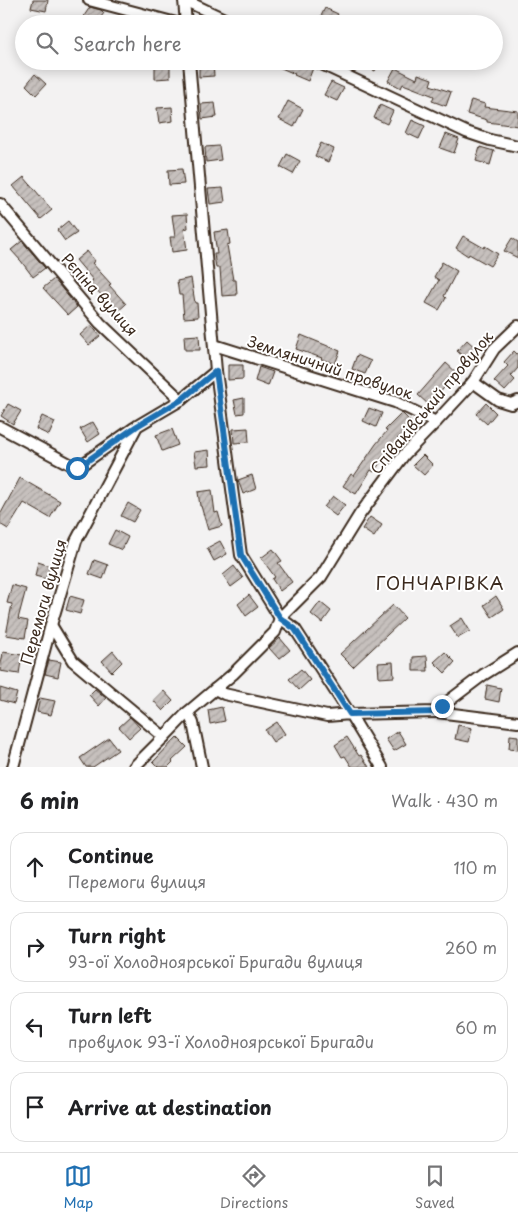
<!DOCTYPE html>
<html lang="en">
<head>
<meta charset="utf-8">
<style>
  body { margin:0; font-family:"Playpen Sans",sans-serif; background:#f6f6f6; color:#202124 }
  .stop { position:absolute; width:15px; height:15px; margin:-11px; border:4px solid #1f6fb2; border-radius:50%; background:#fff }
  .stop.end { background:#1f6fb2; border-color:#fff; box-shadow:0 1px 5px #0008 }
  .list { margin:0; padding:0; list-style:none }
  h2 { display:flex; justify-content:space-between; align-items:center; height:65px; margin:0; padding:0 20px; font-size:21px }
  h2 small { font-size:16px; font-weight:400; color:#757577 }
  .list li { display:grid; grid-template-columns:32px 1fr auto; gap:15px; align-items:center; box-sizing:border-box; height:70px; margin:0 10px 10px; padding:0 10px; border:1px solid #e0e0e0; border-radius:15px }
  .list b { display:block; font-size:19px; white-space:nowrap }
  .list p { margin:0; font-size:16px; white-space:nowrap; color:#757577 }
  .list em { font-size:16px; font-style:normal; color:#757577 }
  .icon { flex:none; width:28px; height:28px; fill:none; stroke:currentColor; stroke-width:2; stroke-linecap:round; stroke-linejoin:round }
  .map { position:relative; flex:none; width:518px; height:767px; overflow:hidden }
  .search { position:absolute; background:#fff; box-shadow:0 2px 12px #0003; left:15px; right:15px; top:15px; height:55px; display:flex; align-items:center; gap:12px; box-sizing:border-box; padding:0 18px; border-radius:28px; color:#757577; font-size:19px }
  .sheet { height:385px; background:#fff }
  nav { display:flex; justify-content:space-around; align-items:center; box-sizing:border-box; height:70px; border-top:1px solid #e0e0e0; background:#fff; font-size:14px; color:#757577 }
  nav a { display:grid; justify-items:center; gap:2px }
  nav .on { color:#1f6fb2 }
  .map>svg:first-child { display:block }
  .building { fill:url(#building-hatch); stroke:#3b2a1e }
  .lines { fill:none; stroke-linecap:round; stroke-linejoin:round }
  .street-casing { stroke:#3b2a1e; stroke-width:14 }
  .street { stroke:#fff; stroke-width:10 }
  .route { stroke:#1f6fb2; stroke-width:6 }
  .labels { text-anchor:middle; stroke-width:4; stroke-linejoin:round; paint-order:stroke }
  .street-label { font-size:15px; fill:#3b2a1e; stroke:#fff }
  .quarter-label { font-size:18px; letter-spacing:1px; fill:#3b2a1e; stroke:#fff }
</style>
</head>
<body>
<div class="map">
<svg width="518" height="767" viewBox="0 0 518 767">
  <defs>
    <pattern id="building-hatch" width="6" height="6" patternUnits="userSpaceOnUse" patternTransform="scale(1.25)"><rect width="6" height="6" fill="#c6c0bd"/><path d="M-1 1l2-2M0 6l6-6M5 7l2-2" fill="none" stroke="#aba5a2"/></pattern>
  </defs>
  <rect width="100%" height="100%" fill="#f3f2f2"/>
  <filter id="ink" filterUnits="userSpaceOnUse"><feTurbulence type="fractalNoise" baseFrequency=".02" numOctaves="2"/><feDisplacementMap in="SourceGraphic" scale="10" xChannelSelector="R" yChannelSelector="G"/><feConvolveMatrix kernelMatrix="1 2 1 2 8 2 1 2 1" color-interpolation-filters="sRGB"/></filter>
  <g filter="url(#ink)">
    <g class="building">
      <polygon points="33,0 48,0 46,11 31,8"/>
      <polygon points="90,7 101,10 104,13 96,24 84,16"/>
      <polygon points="325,8 338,14 333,24 325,24 319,20"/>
      <polygon points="265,61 299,61 313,68 308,81 294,75 295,74"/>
      <polygon points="356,61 380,61 375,71"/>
      <polygon points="199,62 213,62 214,76 199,77"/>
      <polygon points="170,63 170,78 155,79 155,64"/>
      <polygon points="395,68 417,79 418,74 432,79 430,85 451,92 446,106 432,101 434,96 403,84 401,88 388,81"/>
      <polygon points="35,74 46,84 36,95 26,85"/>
      <polygon points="331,82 344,88 337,101 324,95"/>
      <polygon points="471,100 485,104 484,107 518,111 518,126 487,122 487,120 467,114"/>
      <polygon points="288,101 303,109 294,127 279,119"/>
      <polygon points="215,103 217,117 202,119 201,104"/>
      <polygon points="380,105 393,111 387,124 374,118"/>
      <polygon points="172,107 173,121 159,123 157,108"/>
      <polygon points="412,120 425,126 419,139 406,133"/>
      <polygon points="446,134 459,139 454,153 440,148"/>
      <polygon points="321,143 334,149 328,162 315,156"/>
      <polygon points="219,146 221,160 206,162 205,147"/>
      <polygon points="480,147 494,151 490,165 476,161"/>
      <polygon points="287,154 300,161 293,174 280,167"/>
      <polygon points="182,169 184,184 169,185 168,170"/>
      <polygon points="24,177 52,210 41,219 13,186"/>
      <polygon points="223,188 225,202 210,204 208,189"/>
      <polygon points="187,214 188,228 184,229 187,250 172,252 170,237 175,237 172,215"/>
      <polygon points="68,221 77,233 65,241 57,230"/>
      <polygon points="228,230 230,244 227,245 233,280 236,280 237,295 222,296 220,268 216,268 214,254 217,254 214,232"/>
      <polygon points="463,236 484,248 485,246 498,254 490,266 469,254 468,256 456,248"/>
      <polygon points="512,238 518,242 518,258 504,251"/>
      <polygon points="22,241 45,268 33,277 21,261 11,250"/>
      <polygon points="87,251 95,261 92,263 111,284 109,285 126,304 115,314 105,303 107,301 90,283 93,280 76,260"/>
      <polygon points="442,262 457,271 444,296 446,298 439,310 426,303 439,280 434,277"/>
      <polygon points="191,278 195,303 197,303 198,317 184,318 182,295 179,295 177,281"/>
      <polygon points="54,279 77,307 68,315 43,288"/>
      <polygon points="91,325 100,336 89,345 80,335"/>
      <polygon points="199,335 200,350 185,350 184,336"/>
      <polygon points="301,335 340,351 335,364 321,359 322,358 296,349"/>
      <polygon points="467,340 478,350 468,361 457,351"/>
      <polygon points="514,351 518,355 518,368 511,376 515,380 505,391 494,381 508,366 504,362"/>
      <polygon points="357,355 371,361 365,374 352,369"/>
      <polygon points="446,363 457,373 429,405 418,395"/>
      <polygon points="228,365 243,365 243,379 228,380"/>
      <polygon points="259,367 273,372 268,386 255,381"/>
      <polygon points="244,398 244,413 237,414 234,400"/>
      <polygon points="486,403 496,413 487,424 476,414"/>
      <polygon points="8,404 21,411 13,424 1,416"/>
      <polygon points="369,408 382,413 376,427 363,421"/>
      <polygon points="402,413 412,423 396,440 397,441 381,459 382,460 374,472 371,470 356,494 343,486 351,474 354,476 376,444 387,431 385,430"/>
      <polygon points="42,416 55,422 49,435 36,429"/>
      <polygon points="93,422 100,434 88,442 80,429"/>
      <polygon points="248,428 249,442 234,443 233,429"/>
      <polygon points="172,429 178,445 162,451 156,435"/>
      <polygon points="209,450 210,465 196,466 194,452"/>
      <polygon points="423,455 433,465 424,475 413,465"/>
      <polygon points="252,475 256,489 243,494 238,480"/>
      <polygon points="20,478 60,501 50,518 24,503 8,529 0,524 0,515"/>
      <polygon points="212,490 215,513 218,512 222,526 208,530 201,506 200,506 198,492"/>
      <polygon points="333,496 345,505 336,516 324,507"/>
      <polygon points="128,503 140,510 133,522 121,516"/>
      <polygon points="370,517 382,525 374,537 362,529"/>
      <polygon points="115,530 128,537 122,550 108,544"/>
      <polygon points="220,541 227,554 214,561 207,548"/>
      <polygon points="273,549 282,561 278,563 292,582 280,591 272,579 275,577 261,558"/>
      <polygon points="94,560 108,565 103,579 89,574"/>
      <polygon points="38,562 50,566 46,579 35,576"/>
      <polygon points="234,566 243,578 231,587 223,575"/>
      <polygon points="12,585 26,589 18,619 28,621 25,638 6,635 12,604 7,603"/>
      <polygon points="249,595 258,607 246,616 238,604"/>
      <polygon points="70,596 84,600 80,614 66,610"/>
      <polygon points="496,596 504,609 492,617 484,605"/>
      <polygon points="320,602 331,611 322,623 311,614"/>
      <polygon points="393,605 405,618 353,667 340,654"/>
      <polygon points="462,618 470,631 458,638 450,626"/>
      <polygon points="280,638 290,650 279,659 269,648"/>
      <polygon points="113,651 122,662 112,672 102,661"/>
      <polygon points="3,652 22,655 19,674 0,671"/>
      <polygon points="445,652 455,662 445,673 434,662"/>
      <polygon points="427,656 428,671 413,671 413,657"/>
      <polygon points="49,660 61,662 58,677 45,674"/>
      <polygon points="393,662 394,677 379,678 378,663"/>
      <polygon points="301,669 310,680 299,690 289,679"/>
      <polygon points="487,685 501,688 499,702 485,699"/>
      <polygon points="0,688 17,693 14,704 0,700"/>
      <polygon points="95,689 106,698 99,706 89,695"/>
      <polygon points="163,690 173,701 163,711 153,700"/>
      <polygon points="40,698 55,701 51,715 37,712"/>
      <polygon points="222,707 225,721 210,724 208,710"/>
      <polygon points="130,717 140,728 129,738 119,727"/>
      <polygon points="277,722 285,734 273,742 265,730"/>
      <polygon points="458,725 472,728 469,742 455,739"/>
      <polygon points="398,731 406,744 394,751 386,739"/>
      <polygon points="510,735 518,736 518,750 509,749"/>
      <polygon points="177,737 187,747 172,761 173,762 168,767 158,767 153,762"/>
      <polygon points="347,737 359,756 361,755 369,767 352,767 345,756 342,757 335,745"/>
      <polygon points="109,738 118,750 93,767 86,767 80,758"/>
    </g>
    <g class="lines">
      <g class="street-casing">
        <g id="street">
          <polyline points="89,0 180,24"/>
          <polyline points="184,0 235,24"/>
          <polyline points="184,0 186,24"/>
          <polyline points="189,61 216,371 241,555 280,618 295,629 350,714 437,712 442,706 483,675 518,653"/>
          <polyline points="315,61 466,132 490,140 518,146"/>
          <polyline points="0,204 100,323 181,400"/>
          <polyline points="214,345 395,402 436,422"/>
          <polyline points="473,382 498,400 511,404 518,401"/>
          <polyline points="0,427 77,468 134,428"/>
          <polyline points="51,625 73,661 164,737"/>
          <polyline points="215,689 224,694 327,716 350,714 382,767"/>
          <polyline points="188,712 193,723 202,767"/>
          <polyline points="437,712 518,722"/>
          <polyline points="13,767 51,625 76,541 137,426 181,400 216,371"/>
          <polyline points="134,767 164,737 188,712 233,674 275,632 280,618 321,577 360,514 404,455 436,422 473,382 494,349 518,326"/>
        </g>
      </g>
      <use href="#street" class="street"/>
    </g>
  </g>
  <g class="lines" filter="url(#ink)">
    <polyline class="route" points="77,468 137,426 181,400 216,371 241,555 280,618 295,629 350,714 437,712 442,706"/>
  </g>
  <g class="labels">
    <g class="street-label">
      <text transform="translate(99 295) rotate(48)" y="5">Рєпіна вулиця</text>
      <text transform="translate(330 368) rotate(18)" y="5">Земляничний провулок</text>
      <text transform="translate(432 403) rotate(-50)" y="5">Співаківський провулок</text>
      <text transform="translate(44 602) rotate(-74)" y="5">Перемоги вулиця</text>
    </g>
    <g class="quarter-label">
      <text x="440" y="590">ГОНЧАРІВКА</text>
    </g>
  </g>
</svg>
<div class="stop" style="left:77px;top:468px"></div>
<div class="stop end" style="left:442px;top:706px"></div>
<div class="search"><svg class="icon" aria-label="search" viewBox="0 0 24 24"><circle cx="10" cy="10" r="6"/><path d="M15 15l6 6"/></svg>Search here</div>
</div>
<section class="sheet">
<h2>6 min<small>Walk · 430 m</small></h2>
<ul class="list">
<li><svg class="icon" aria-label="ahead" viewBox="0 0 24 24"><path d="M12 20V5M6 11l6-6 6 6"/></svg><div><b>Continue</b><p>Перемоги вулиця</p></div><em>110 m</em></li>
<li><svg class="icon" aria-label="right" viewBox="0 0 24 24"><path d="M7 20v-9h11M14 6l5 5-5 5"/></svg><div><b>Turn right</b><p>93-ої Холодноярської Бригади вулиця</p></div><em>260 m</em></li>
<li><svg class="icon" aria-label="left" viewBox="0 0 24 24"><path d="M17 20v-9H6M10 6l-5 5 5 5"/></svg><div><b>Turn left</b><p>провулок 93-ї Холодноярської Бригади</p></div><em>60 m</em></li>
<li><svg class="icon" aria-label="arrive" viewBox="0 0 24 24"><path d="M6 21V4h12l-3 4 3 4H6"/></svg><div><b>Arrive at destination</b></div></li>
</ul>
</section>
<nav>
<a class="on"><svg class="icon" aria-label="map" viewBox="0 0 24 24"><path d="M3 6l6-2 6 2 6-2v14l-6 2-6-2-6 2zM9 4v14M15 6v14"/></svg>Map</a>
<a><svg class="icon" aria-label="directions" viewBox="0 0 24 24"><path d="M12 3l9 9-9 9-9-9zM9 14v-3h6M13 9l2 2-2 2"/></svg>Directions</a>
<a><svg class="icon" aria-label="saved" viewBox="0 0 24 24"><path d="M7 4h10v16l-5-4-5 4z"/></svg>Saved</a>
</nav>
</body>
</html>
